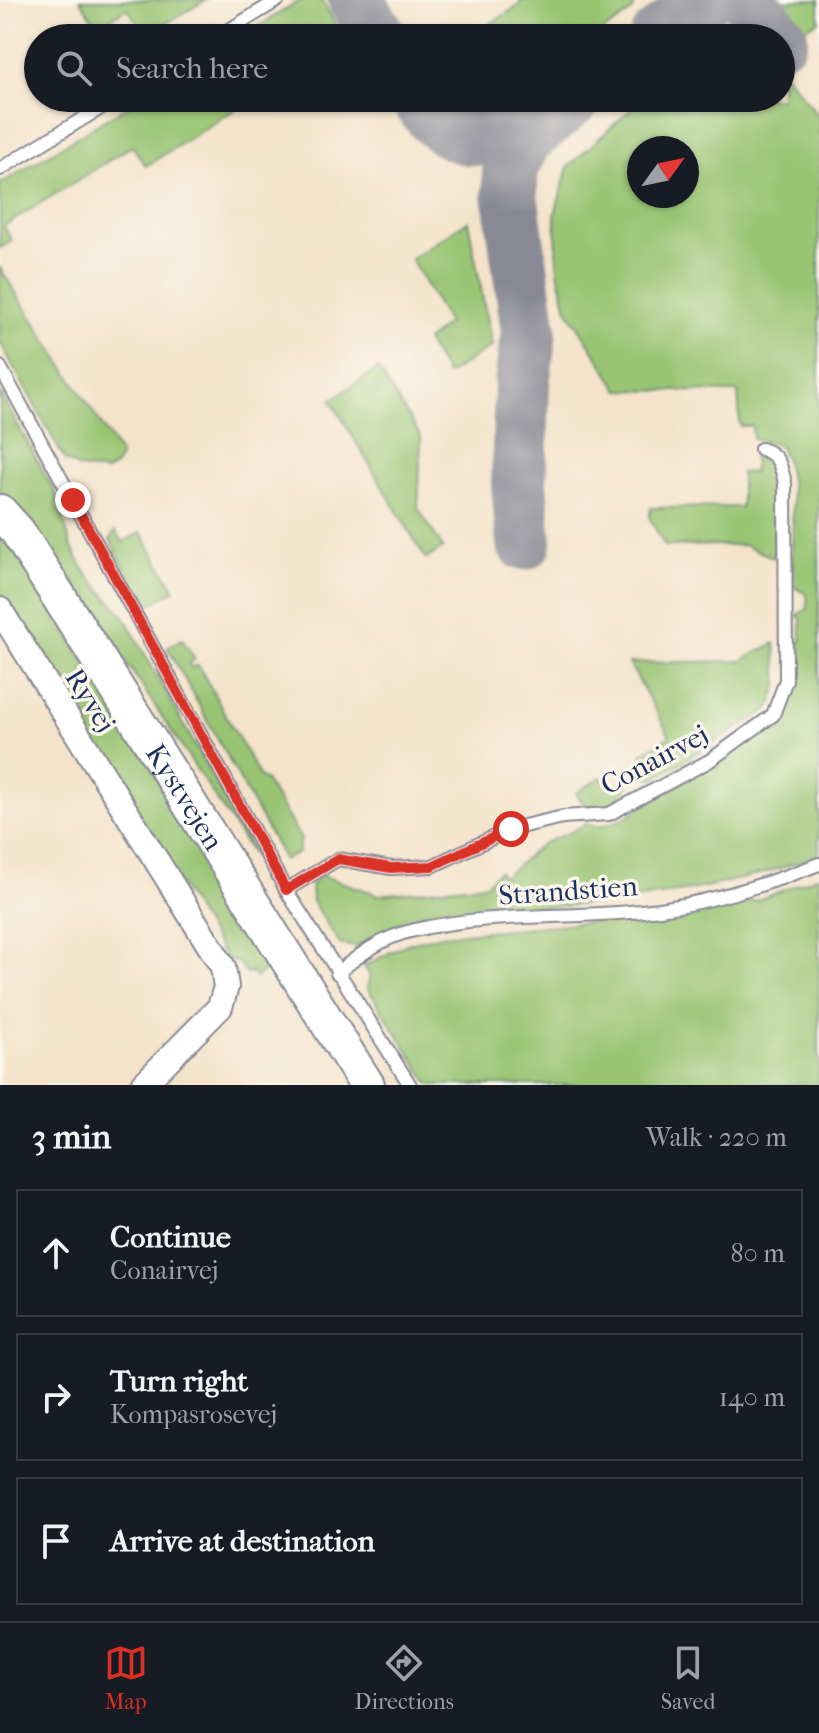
<!DOCTYPE html>
<html lang="en">
<head>
<meta charset="utf-8">
<style>
  body { margin:0; font-family:"IM FELL French Canon",serif; background:#242831; color:#f1f3f6 }
  .compass { position:absolute; left:627px; top:136px; width:72px; height:72px; border-radius:50%; background:#171b24; box-shadow:0 2px 6px #0004; rotate:57deg }
  .stop { position:absolute; width:24px; height:24px; margin:-18px; border:6px solid #d93025; border-radius:50%; background:#fff }
  .stop.end { background:#d93025; border-color:#fff; box-shadow:0 2px 8px #0008 }
  .list { margin:0; padding:0; list-style:none }
  h2 { display:flex; justify-content:space-between; align-items:center; height:104px; margin:0; padding:0 32px; font-size:34px }
  h2 small { font-size:26px; font-weight:400; color:#9ea1a6 }
  .list li { display:grid; grid-template-columns:52px 1fr auto; gap:24px; align-items:center; box-sizing:border-box; height:128px; margin:0 16px 16px; padding:0 16px; border:2px solid #363941; border-radius:0px }
  .list b { display:block; font-size:30px; white-space:nowrap }
  .list p { margin:0; font-size:26px; white-space:nowrap; color:#9ea1a6 }
  .list em { font-size:26px; font-style:normal; color:#9ea1a6 }
  .icon { flex:none; width:44px; height:44px; fill:none; stroke:currentColor; stroke-width:2; stroke-linecap:round; stroke-linejoin:round }
  .map { position:relative; flex:none; width:819px; height:1085px; overflow:hidden }
  .search { position:absolute; background:#171b24; box-shadow:0 2px 6px #0004; left:24px; right:24px; top:24px; height:88px; display:flex; align-items:center; gap:20px; box-sizing:border-box; padding:0 28px; border-radius:44px; color:#9ea1a6; font-size:30px }
  .sheet { height:536px; background:#171b24 }
  nav { display:flex; justify-content:space-around; align-items:center; box-sizing:border-box; height:112px; border-top:2px solid #363941; background:#171b24; font-size:22px; color:#9ea1a6 }
  nav a { display:grid; justify-items:center; gap:4px }
  nav .on { color:#d93025 }
  .map>svg:first-child { display:block }
  .green { fill:#99c573; stroke:#5a7a68; stroke-width:2; fill-rule:evenodd }
  .lines { fill:none; stroke-linecap:round; stroke-linejoin:round }
  .taxiway { stroke:#888994; stroke-width:56 }
  .lane-casing { stroke:#888994; stroke-width:16 }
  .street-casing { stroke:#888994; stroke-width:28 }
  .secondary-casing { stroke:#888994; stroke-width:38 }
  .lane { stroke:#fff; stroke-width:12 }
  .street { stroke:#fff; stroke-width:24 }
  .secondary { stroke:#fff; stroke-width:34 }
  .route { stroke:#d93025; stroke-width:10 }
  .labels { text-anchor:middle; stroke-width:7; stroke-linejoin:round; paint-order:stroke }
  .street-label { font-size:28px; fill:#1b2f5e; stroke:#fbf7ec }
</style>
</head>
<body>
<div class="map">
<svg width="819" height="1085" viewBox="0 0 819 1085">
  <rect width="100%" height="100%" fill="#fbf7ec"/>
  <filter id="ink" filterUnits="userSpaceOnUse"><feTurbulence type="fractalNoise" baseFrequency=".0125" numOctaves="2"/><feDisplacementMap in="SourceGraphic" scale="16" xChannelSelector="R" yChannelSelector="G"/><feConvolveMatrix kernelMatrix="1 2 1 2 8 2 1 2 1" color-interpolation-filters="sRGB"/></filter>
  <filter id="wash" filterUnits="userSpaceOnUse"><feTurbulence type="fractalNoise" baseFrequency=".006" numOctaves="4" result="noise"/><feDisplacementMap in="SourceGraphic" scale="32" xChannelSelector="R" yChannelSelector="G"/><feGaussianBlur stdDeviation="1.8" result="paint"/><feColorMatrix in="noise" values="0 0 0 0 0 0 0 0 0 0 0 0 0 0 0 0 0 1.4 0 .05"/><feComposite in="paint" operator="in"/></filter>
  <g filter="url(#wash)">
    <rect width="100%" height="100%" fill="#f4e3ca"/>
    <g class="green">
      <polygon points="80,0 206,0 153,31 140,27 127,8 98,27"/>
      <polygon points="301,0 322,0 337,27 330,38 239,38"/>
      <polygon points="520,0 637,0 632,11 594,38 467,38 520,5"/>
      <polygon points="819,0 819,21 804,29 792,26 775,1"/>
      <polygon points="739,24 756,38 711,38 725,26"/>
      <path d="M781 69 819 116V855C693 902 560 908 427 914L400 923 356 947 340 944 312 901 311 885 320 875 379 895 486 884 499 871 503 877C512 871 541 844 544 843 559 837 573 832 587 823L599 827 620 820 776 726C796 702 793 671 794 642H801V619L797 615 808 609 807 594 792 586C791 546 799 479 779 445L753 439 752 426H740L738 392 619 390 567 309 558 271 555 214 568 167 643 98H781ZM639 148H687V196H639Z"/>
      <polygon points="141,98 253,98 146,166 132,146 4,226 12,241 0,248 0,184"/>
      <polygon points="468,221 492,346 447,375 426,341 448,323 411,259"/>
      <polygon points="0,268 121,455 115,466 106,472 79,468 65,460 0,342"/>
      <polygon points="378,369 421,437 418,508 443,548 426,559 331,400"/>
      <polygon points="0,393 57,496 71,546 85,572 124,616 266,875 67,572 0,493"/>
      <polygon points="753,456 771,462 774,468 774,558 744,545 665,546 649,517 651,508 741,507 741,473 754,472"/>
      <polygon points="0,527 275,962 255,978 251,972 246,974 238,962 227,960 0,598"/>
      <polygon points="115,531 123,542 141,532 175,590 153,603 142,602 110,540"/>
      <polygon points="182,639 195,659 189,664 192,668 198,665 261,779 265,780 301,839 298,853 284,860 167,647"/>
      <polygon points="775,643 778,686 769,709 654,779 637,773 649,765 642,754 670,736 629,663 741,661"/>
      <path d="M601 777 609 789 625 780 627 788C614 808 609 810 584 805L576 793Z"/>
      <polygon points="819,876 819,1085 430,1085 367,987 370,976 364,966 407,944 440,935 686,914 758,900"/>
    </g>
    <g class="lines">
      <g class="taxiway">
        <polyline points="356,0 380,38"/>
        <polyline points="748,0 780,38"/>
        <polyline points="657,38 703,0"/>
        <path d="M418 98C455 157 502 141 552 111"/>
        <polyline points="524,542 519,484 522,384 529,331 510,195 510,171 524,140 574,98"/>
      </g>
    </g>
  </g>
  <g filter="url(#ink)">
    <g class="lines">
      <g class="lane-casing">
        <g id="lane">
          <polyline points="216,38 278,0"/>
          <polyline points="0,169 117,98"/>
          <polyline points="0,367 286,890 410,1085"/>
          <path d="M286 890 338 859 391 868 432 866 511 829 563 817 609 814 709 761 773 715 786 680 785 483C781 466 779 454 761 449"/>
          <path d="M337 973C358 956 383 937 411 931 492 911 578 920 660 909 715 901 768 884 819 864"/>
        </g>
      </g>
      <g class="street-casing">
        <polyline id="street" points="0,610 223,967 226,987 220,1007 143,1085"/>
      </g>
      <g class="secondary-casing">
        <g id="secondary">
          <path id="s1" d="M0 512 18 532 367 1085"/>
        </g>
      </g>
      <use href="#lane" class="lane"/>
      <use href="#street" class="street"/>
      <use href="#secondary" class="secondary"/>
    </g>
  </g>
  <g class="lines" filter="url(#ink)">
    <polyline class="route" points="73,500 286,890 338,859 391,868 432,866 511,829"/>
  </g>
  <g class="labels">
    <g class="street-label">
      <text transform="translate(91 700) rotate(58)" y="10">Ryvej</text>
      <text transform="translate(654 759) rotate(-28)" y="10">Conairvej</text>
      <text dy="10" stroke="none"><textPath href="#s1" startOffset="340">Kystvejen</textPath></text>
      <text transform="translate(568 890) rotate(-4)" y="10">Strandstien</text>
    </g>
  </g>
</svg>
<svg class="compass" viewBox="-18 -18 36 36"><path d="M0-13l5 13h-10z" fill="#e53935"/><path d="M0 13l5-13h-10z" fill="#9ea1a6"/></svg>
<div class="stop" style="left:511px;top:829px"></div>
<div class="stop end" style="left:73px;top:500px"></div>
<div class="search"><svg class="icon" aria-label="search" viewBox="0 0 24 24"><circle cx="10" cy="10" r="6"/><path d="M15 15l6 6"/></svg>Search here</div>
</div>
<section class="sheet">
<h2>3 min<small>Walk · 220 m</small></h2>
<ul class="list">
<li><svg class="icon" aria-label="ahead" viewBox="0 0 24 24"><path d="M12 20V5M6 11l6-6 6 6"/></svg><div><b>Continue</b><p>Conairvej</p></div><em>80 m</em></li>
<li><svg class="icon" aria-label="right" viewBox="0 0 24 24"><path d="M7 20v-9h11M14 6l5 5-5 5"/></svg><div><b>Turn right</b><p>Kompasrosevej</p></div><em>140 m</em></li>
<li><svg class="icon" aria-label="arrive" viewBox="0 0 24 24"><path d="M6 21V4h12l-3 4 3 4H6"/></svg><div><b>Arrive at destination</b></div></li>
</ul>
</section>
<nav>
<a class="on"><svg class="icon" aria-label="map" viewBox="0 0 24 24"><path d="M3 6l6-2 6 2 6-2v14l-6 2-6-2-6 2zM9 4v14M15 6v14"/></svg>Map</a>
<a><svg class="icon" aria-label="directions" viewBox="0 0 24 24"><path d="M12 3l9 9-9 9-9-9zM9 14v-3h6M13 9l2 2-2 2"/></svg>Directions</a>
<a><svg class="icon" aria-label="saved" viewBox="0 0 24 24"><path d="M7 4h10v16l-5-4-5 4z"/></svg>Saved</a>
</nav>
</body>
</html>
